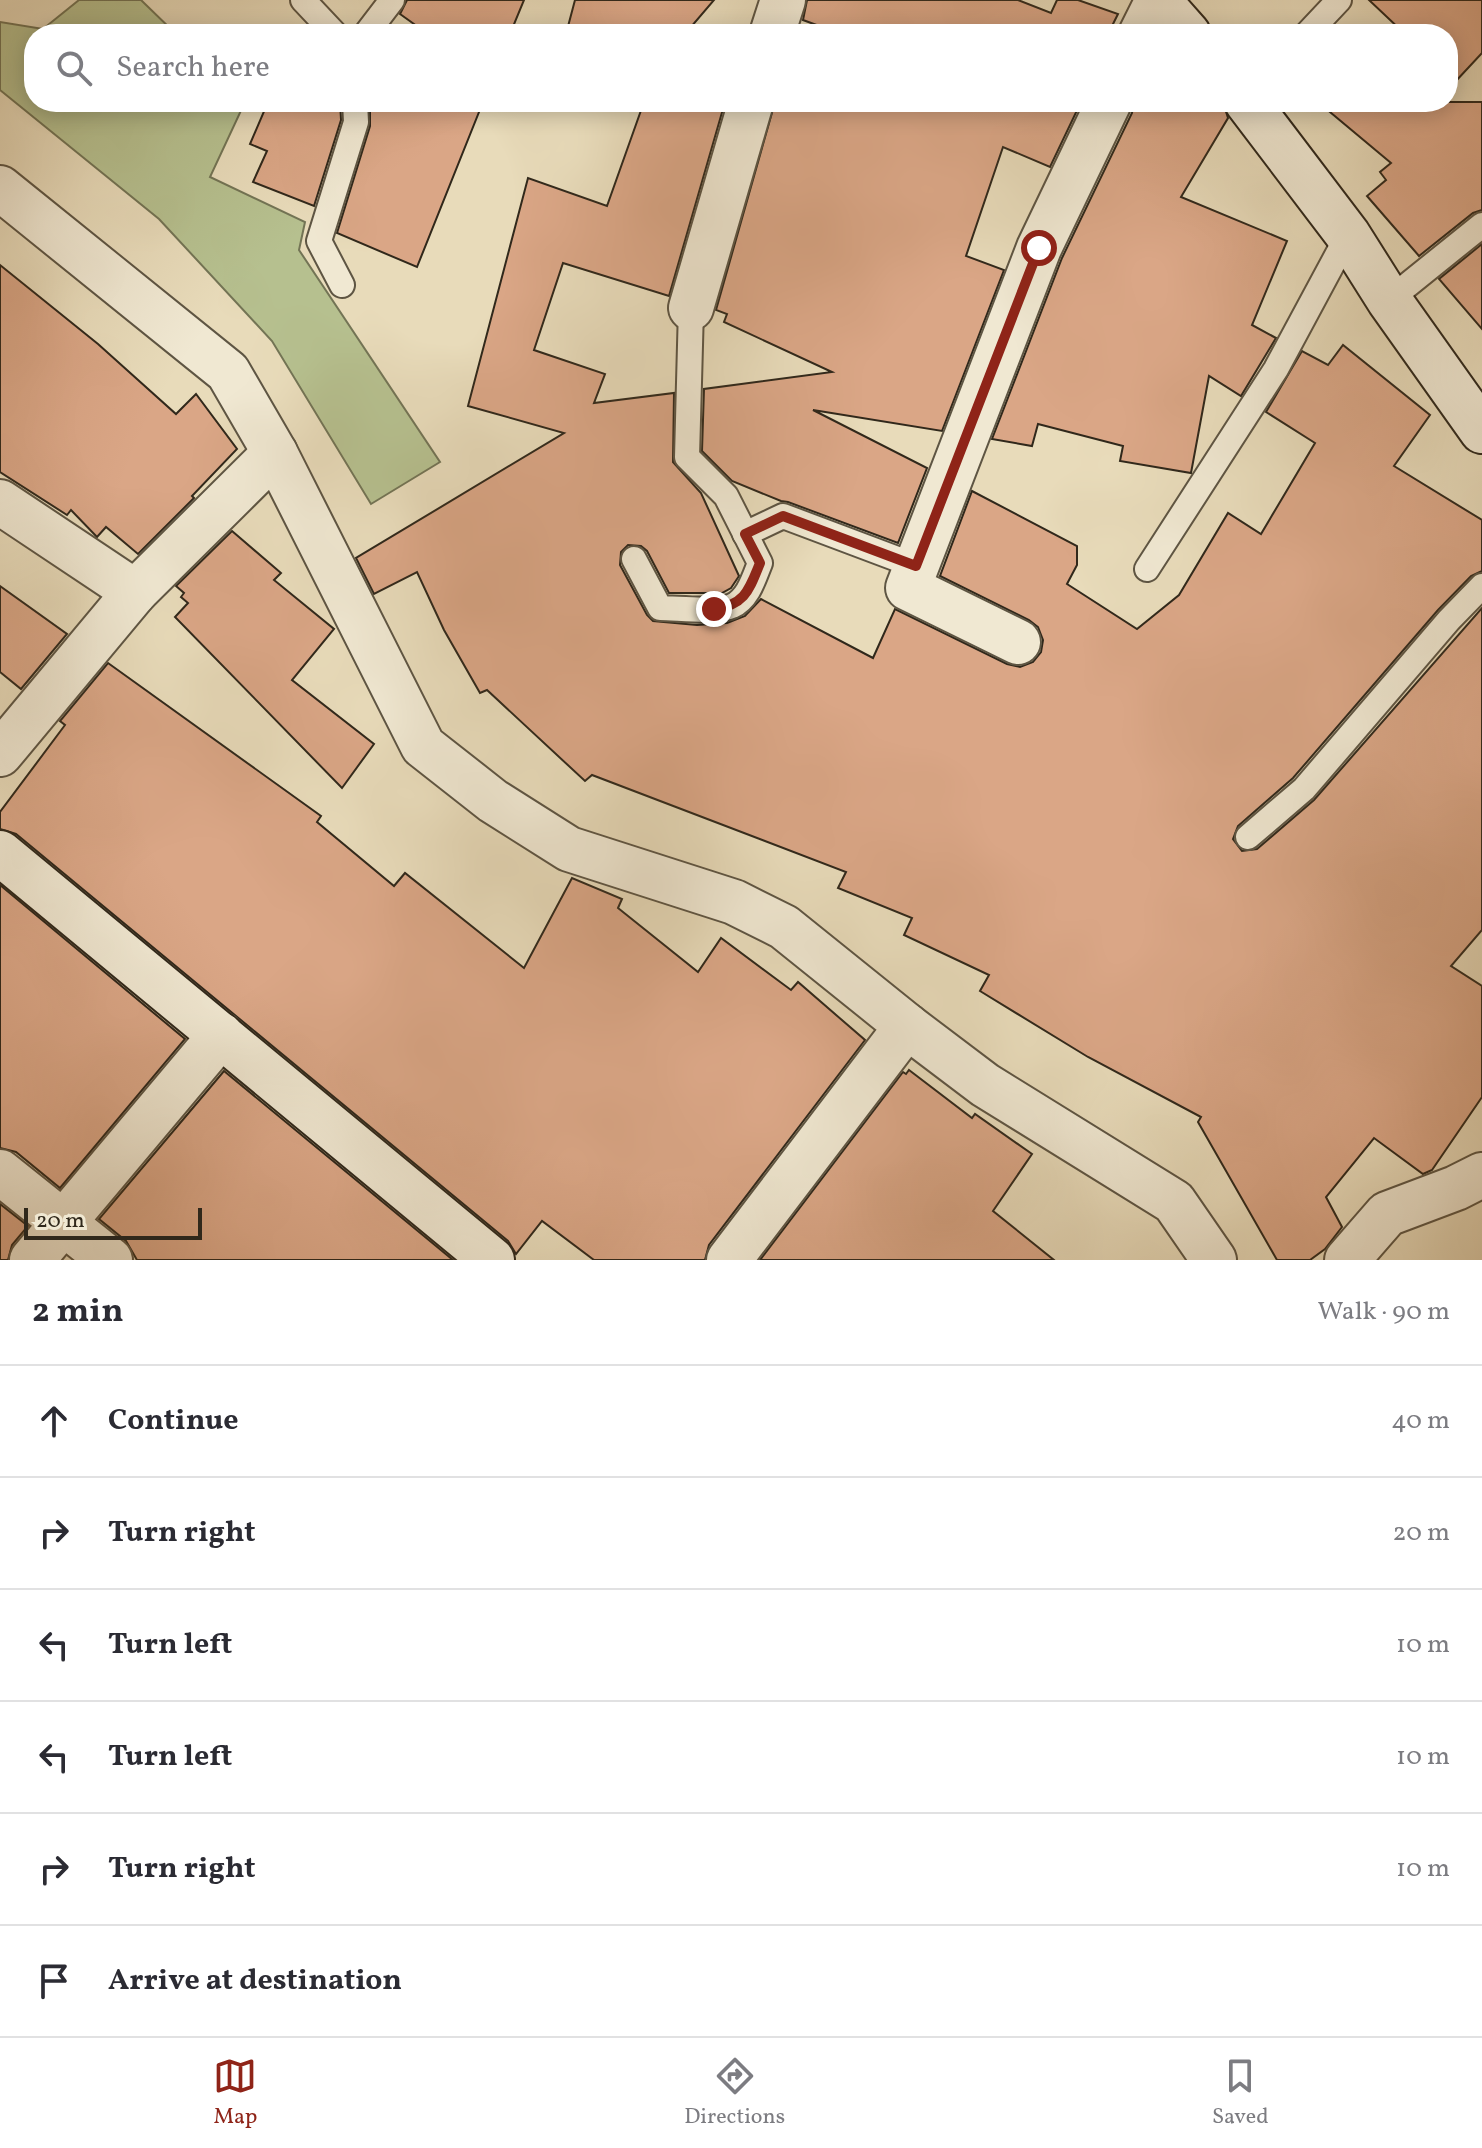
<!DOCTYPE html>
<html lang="en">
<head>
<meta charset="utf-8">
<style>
  body { margin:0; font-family:Vollkorn,serif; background:#f2f2f3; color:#2b2b33 }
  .scale { position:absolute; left:24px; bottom:20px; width:178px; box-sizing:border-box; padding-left:8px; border:4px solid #30281b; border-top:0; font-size:22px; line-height:28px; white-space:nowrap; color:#30281b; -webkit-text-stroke:6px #f0e8d2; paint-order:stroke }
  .stop { position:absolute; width:24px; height:24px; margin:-18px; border:6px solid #8f2418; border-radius:50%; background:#fff }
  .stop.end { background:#8f2418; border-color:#fff; box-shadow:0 2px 8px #0008 }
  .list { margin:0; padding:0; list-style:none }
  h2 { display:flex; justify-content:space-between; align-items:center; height:104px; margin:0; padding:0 32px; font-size:34px }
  h2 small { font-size:26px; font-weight:400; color:#7c7c81 }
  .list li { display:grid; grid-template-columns:52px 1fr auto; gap:24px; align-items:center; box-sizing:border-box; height:112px; padding:0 32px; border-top:2px solid #e1e1e2 }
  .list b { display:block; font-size:30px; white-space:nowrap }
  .list em { font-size:26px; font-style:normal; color:#7c7c81 }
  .icon { flex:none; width:44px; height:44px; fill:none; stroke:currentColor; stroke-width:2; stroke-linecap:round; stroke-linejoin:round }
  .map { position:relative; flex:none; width:1482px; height:1260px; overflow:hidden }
  .search { position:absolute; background:#fff; box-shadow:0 4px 20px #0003; left:24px; right:24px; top:24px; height:88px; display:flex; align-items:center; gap:20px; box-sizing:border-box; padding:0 28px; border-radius:32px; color:#7c7c81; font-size:30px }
  .sheet { height:776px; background:#fff }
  nav { display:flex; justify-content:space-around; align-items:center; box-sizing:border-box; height:112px; border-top:2px solid #e1e1e2; background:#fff; font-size:22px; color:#7c7c81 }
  nav a { display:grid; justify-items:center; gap:4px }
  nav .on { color:#8f2418 }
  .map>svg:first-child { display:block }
  .green { fill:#b6c08f; stroke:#737455; stroke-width:2 }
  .building { fill:#daa686; stroke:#30281b; stroke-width:2 }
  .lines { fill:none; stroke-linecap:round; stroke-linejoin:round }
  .lane-casing { stroke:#5e5543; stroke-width:28 }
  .street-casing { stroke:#5e5543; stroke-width:48 }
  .secondary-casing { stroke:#30281b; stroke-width:48 }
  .lane { stroke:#f0e8d2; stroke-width:24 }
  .street { stroke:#f0e8d2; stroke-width:44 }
  .secondary { stroke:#f0e8d2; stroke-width:44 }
  .route { stroke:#8f2418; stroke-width:10 }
</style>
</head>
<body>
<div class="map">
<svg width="1482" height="1260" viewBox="0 0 1482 1260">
  <rect width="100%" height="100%" fill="#e8dbba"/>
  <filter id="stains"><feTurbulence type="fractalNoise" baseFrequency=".0025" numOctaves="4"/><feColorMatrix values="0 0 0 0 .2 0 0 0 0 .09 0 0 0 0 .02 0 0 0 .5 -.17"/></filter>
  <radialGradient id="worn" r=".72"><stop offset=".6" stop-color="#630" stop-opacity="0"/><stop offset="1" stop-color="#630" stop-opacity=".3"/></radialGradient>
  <polygon class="green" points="79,0 141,0 176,34 34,34 34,102 245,102 210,177 305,222 299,250 440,462 371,504 272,341 159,219 0,90 0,22 43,29"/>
  <g class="building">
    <polygon points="407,0 524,0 510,34 428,34 400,14"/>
    <polygon points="575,0 714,0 685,34 566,34"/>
    <polygon points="807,0 1018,0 1051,13 1057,0 1078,0 1118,14 1108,34 841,34 803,20"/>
    <polygon points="1369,0 1482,0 1482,53 1455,82 1448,75 1448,34 1405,34"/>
    <polygon points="268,102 340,102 341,120 314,206 253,182 267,151 250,144"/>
    <polygon points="370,102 483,102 417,267 337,233 370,126"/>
    <polygon points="644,102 725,102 669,296 563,263 534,350 605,374 594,403 674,393 673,462 701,493 739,576 731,588 722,593 669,593 647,551 641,546 628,545 621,552 620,565 647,615 653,621 697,625 727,623 745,616 761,599 873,658 895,609 1007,664 1020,667 1033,662 1041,652 1043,640 1038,627 1029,620 940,576 972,491 1077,546 1077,565 1067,584 1137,629 1179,595 1228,513 1261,534 1315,443 1266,412 1302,351 1328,365 1343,345 1430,415 1394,466 1482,520 1482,571 1471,576 1438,610 1293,778 1238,826 1233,839 1242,851 1257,849 1314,800 1482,608 1482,930 1451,966 1482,986 1482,1097 1432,1170 1423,1174 1374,1138 1326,1197 1342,1227 1325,1249 1310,1260 1277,1260 1198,1122 1201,1117 1088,1057 980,991 989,975 904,935 912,918 838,888 846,872 592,775 585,781 487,690 480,693 444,630 417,572 374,594 356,558 564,433 468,406 528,178 607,206"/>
    <polygon points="775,102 1081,102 1050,167 1003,147 966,256 1004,270 942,431 813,410 927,468 898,543 788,502 781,501 732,481 702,451 704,389 832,372 724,322 727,314 716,310"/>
    <polygon points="1134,102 1223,102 1228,118 1181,197 1287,241 1252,325 1276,338 1241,396 1209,376 1191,473 1120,461 1123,446 1038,424 1032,446 992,439 1062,258 1132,113"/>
    <polygon points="1318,102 1482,102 1482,210 1473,213 1419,256 1367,196 1386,180 1380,172 1391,163"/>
    <polygon points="1482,244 1482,329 1439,279"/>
    <polygon points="0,265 98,344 176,414 196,394 237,449 192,496 194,498 138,554 106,527 97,537 71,510 67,515 0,472"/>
    <polygon points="232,531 281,573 274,580 334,629 292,680 374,744 342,788 175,617 188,603 181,597 184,593 176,586"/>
    <polygon points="0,586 67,634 21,689 0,672"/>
    <polygon points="108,663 321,816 317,822 394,886 405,873 524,968 572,878 622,899 618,908 698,972 721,938 791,990 798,982 865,1040 709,1245 705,1260 594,1260 542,1221 516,1254 508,1241 16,834 0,829 0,812 65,725 60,721"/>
    <polygon points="0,885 185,1039 60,1188 16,1152 0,1148"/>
    <polygon points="909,1070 972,1118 975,1114 1032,1154 993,1211 1054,1260 760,1260 903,1072 906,1074"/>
    <polygon points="224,1071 453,1260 137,1260 126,1241 99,1219"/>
    <polygon points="0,1204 28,1226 12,1245 8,1260 0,1260"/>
  </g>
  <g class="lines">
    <g class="lane-casing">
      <g id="lane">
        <polyline points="303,0 335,34"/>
        <polyline points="366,34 392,0"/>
        <polyline points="1307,34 1339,0"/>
        <polyline points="342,285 319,241 356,122 355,102"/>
        <polyline points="1389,300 1482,225"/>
        <polyline points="745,534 783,516 916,566"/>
        <path d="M634 559 660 608C678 608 717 613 732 606 748 599 754 578 760 563L726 496 687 457 691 308"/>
        <polyline points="1147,569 1276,369 1348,235"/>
        <polyline points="1248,837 1304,789 1449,620 1482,586"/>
      </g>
    </g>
    <g class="street-casing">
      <g id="street">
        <polyline points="772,34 783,0"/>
        <polyline points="1141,34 1158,0"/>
        <polyline points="0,188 228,372 275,453 423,746 493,801 569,849 734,902 784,927 907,1026 729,1260"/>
        <polyline points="691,308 751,102"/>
        <polyline points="0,502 135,592"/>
        <polyline points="1018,642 908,588 1039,248 1109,102"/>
        <polyline points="0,754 135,592 275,453"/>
        <polyline points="907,1026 985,1085 1174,1202 1214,1260"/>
        <polyline points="0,1172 110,1260"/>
        <polyline points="32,1260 221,1035"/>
        <polyline points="1347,1260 1387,1214 1456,1188 1482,1175"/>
      </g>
    </g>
    <g class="secondary-casing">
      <g id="secondary">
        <polyline points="1158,0 1188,34"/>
        <polyline points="1247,102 1348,235 1389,300 1482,431"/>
        <polyline points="0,853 492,1260"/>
      </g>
    </g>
    <use href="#lane" class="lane"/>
    <use href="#street" class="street"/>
    <use href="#secondary" class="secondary"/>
  </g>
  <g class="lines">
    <path class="route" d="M714 609C745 605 749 590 760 563L745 534 783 516 916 566 1039 248"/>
  </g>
  <rect width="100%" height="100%" filter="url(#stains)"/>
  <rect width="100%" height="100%" fill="url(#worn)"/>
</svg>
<div class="scale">20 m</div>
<div class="stop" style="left:1039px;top:248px"></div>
<div class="stop end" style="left:714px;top:609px"></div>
<div class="search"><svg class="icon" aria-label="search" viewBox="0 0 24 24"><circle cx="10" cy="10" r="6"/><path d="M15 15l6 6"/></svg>Search here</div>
</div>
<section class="sheet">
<h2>2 min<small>Walk · 90 m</small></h2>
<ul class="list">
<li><svg class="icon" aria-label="ahead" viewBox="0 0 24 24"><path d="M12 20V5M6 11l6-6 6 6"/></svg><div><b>Continue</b></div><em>40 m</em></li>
<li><svg class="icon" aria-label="right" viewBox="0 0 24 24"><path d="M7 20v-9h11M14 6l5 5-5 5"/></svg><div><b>Turn right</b></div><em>20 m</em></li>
<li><svg class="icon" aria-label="left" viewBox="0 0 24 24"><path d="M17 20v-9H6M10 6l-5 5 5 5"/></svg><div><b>Turn left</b></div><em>10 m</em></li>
<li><svg class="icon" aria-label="left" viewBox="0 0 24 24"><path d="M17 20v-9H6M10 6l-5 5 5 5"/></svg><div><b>Turn left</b></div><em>10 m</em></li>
<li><svg class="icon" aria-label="right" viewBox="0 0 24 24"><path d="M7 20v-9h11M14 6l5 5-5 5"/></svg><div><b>Turn right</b></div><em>10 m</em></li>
<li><svg class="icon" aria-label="arrive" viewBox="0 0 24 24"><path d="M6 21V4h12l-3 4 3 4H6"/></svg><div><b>Arrive at destination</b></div></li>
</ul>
</section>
<nav>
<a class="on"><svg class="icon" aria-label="map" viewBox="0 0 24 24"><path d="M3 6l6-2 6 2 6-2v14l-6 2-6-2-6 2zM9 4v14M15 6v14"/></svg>Map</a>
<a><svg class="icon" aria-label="directions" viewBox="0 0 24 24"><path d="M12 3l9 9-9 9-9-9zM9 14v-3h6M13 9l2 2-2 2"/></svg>Directions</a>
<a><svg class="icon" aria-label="saved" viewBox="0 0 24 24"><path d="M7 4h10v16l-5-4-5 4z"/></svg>Saved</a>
</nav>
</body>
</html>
